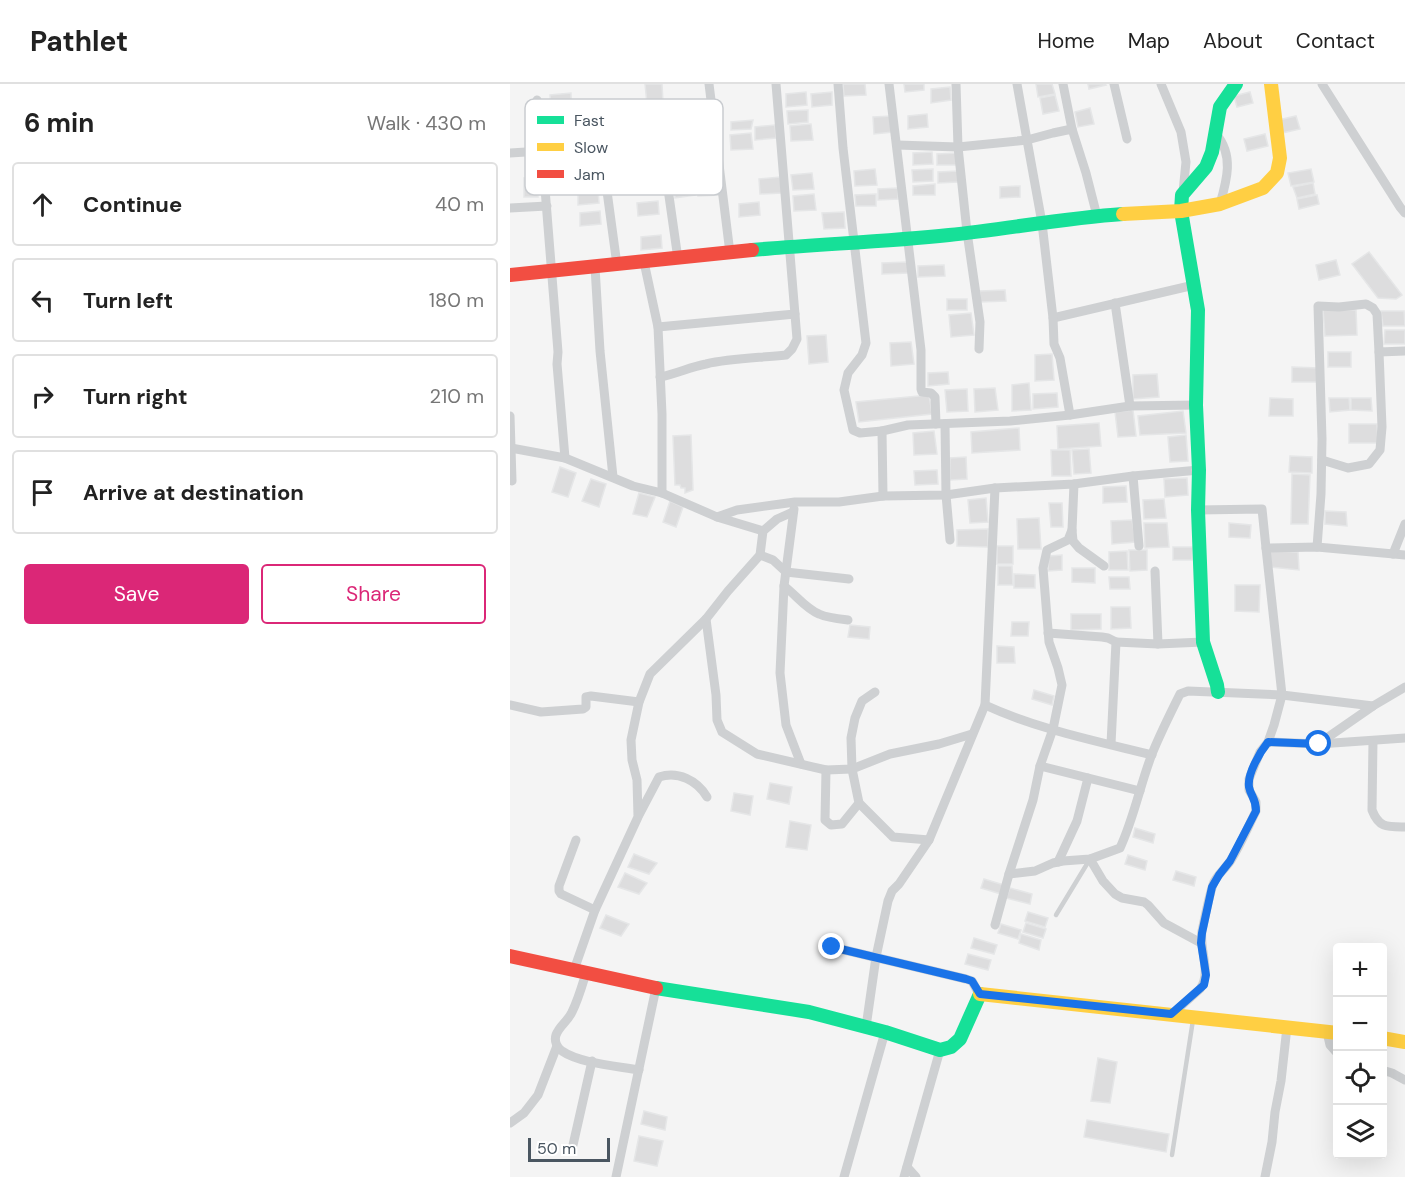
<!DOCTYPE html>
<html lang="en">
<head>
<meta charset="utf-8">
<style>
  body { margin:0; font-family:"DM Sans",sans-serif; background:#f6f6f6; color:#222 }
  .controls { position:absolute; right:18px; bottom:18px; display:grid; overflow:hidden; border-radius:6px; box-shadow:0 6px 24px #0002 }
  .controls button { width:54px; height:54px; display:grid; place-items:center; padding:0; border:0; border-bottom:2px solid #e0e0e0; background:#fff; color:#222; font:30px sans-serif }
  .scale { position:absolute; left:18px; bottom:15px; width:82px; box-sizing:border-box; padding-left:6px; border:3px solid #4a5661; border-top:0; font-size:16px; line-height:21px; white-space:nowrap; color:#4a5661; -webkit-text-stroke:4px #fff; paint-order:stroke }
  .stop { position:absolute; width:18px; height:18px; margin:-14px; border:4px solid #1a73e8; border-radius:50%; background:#fff }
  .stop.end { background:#1a73e8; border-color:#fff; box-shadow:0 2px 6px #0008 }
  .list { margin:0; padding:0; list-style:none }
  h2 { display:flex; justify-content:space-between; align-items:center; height:78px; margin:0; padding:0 24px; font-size:26px }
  h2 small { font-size:20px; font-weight:400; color:#767676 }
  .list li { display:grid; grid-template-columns:39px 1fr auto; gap:18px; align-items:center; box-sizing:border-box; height:84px; margin:0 12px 12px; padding:0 12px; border:2px solid #e0e0e0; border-radius:6px }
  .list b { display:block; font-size:22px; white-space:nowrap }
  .list em { font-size:20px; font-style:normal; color:#767676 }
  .actions { display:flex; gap:12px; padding:18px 24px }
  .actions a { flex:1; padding:14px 0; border:2px solid #db2777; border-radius:6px; text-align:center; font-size:21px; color:#db2777 }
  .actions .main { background:#db2777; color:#fff }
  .icon { flex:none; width:33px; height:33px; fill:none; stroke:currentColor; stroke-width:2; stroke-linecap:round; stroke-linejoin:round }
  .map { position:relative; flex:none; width:895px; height:1093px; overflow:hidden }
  header { display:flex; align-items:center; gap:36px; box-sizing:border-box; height:84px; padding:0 30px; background:#fff; border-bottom:2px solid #e0e0e0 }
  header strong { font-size:28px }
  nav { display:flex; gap:33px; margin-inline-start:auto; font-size:21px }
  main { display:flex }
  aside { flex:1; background:#fff }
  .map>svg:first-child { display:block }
  .building { fill:#ddddde; stroke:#e5e6e7; stroke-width:1.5 }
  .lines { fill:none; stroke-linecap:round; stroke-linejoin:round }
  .lane { stroke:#ced0d2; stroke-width:4.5 }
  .street { stroke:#ced0d2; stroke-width:9 }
  .fast { stroke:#16e098; stroke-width:14 }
  .slow { stroke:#ffcf43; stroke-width:14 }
  .jam { stroke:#f24e42; stroke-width:14 }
  .route { stroke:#1a73e8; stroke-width:8 }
  .key { fill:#fff; stroke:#c9ccd0; stroke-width:1.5 }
  .key-label { font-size:16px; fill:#4a5661 }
</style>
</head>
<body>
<header>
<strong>Pathlet</strong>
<nav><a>Home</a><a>Map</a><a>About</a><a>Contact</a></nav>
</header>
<main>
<aside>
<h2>6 min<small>Walk · 430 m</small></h2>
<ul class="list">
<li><svg class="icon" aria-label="ahead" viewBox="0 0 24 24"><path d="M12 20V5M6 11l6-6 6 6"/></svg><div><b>Continue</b></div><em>40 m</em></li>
<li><svg class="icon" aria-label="left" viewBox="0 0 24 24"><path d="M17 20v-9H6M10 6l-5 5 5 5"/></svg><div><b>Turn left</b></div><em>180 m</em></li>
<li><svg class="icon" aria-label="right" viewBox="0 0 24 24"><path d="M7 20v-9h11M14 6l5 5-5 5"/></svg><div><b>Turn right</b></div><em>210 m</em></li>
<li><svg class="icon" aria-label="arrive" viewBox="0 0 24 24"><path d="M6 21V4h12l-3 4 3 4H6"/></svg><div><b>Arrive at destination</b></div></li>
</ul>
<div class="actions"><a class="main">Save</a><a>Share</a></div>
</aside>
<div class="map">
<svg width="895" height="1093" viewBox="0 0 895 1093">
  <rect width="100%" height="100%" fill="#f4f4f4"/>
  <g class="building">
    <polygon points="135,0 152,0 153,19 137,20"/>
    <polygon points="333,0 355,0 356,11 334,12"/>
    <polygon points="394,0 414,0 414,6 395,8"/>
    <polygon points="526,0 542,0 545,10 528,13"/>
    <polygon points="578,0 595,0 596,1 579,5"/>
    <polygon points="440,3 441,16 421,19 421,5"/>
    <polygon points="296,8 297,21 276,23 276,10"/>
    <polygon points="322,8 322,21 302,23 301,10"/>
    <polygon points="740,8 743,19 727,23 724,12"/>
    <polygon points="61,9 62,50 43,50 40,11"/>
    <polygon points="545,11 549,27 533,30 530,14"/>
    <polygon points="580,24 584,40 568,43 565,28"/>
    <polygon points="298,26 298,38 278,40 277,27"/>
    <polygon points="417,30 418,43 398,45 398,32"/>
    <polygon points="382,32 383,48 364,50 363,33"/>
    <polygon points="786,32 790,45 772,49 768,36"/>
    <polygon points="243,36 241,45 221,46 221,38"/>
    <polygon points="301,40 303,56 281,57 280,42"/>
    <polygon points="265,41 266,54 245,56 245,43"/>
    <polygon points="241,49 243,65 221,66 220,51"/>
    <polygon points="755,50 758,62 737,67 734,55"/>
    <polygon points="422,68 423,80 403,81 403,69"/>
    <polygon points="448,69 447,81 427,81 427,70"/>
    <polygon points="365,85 367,101 345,102 344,87"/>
    <polygon points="423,85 423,97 403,98 402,86"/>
    <polygon points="801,85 804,98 781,102 778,89"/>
    <polygon points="448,87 448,98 428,99 428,88"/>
    <polygon points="302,89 304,105 283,106 281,91"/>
    <polygon points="270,93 272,109 250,110 249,95"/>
    <rect x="14" y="94" width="14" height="19"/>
    <polygon points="209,95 210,111 188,112 187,97"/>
    <polygon points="185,99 185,111 165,114 164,101"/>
    <polygon points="803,99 805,110 787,114 783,103"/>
    <polygon points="425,100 425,111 403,111 403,102"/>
    <polygon points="510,102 510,113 490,114 490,103"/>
    <polygon points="388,104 388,115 368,116 368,105"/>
    <polygon points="88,106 89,119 68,121 68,108"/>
    <polygon points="304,110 306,126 284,127 283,112"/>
    <polygon points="366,110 366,122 346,122 345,111"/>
    <polygon points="807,111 809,120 789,125 787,115"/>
    <polygon points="148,117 149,130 128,132 127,119"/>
    <polygon points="249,118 250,131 229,133 229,120"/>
    <polygon points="90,127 91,140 70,142 70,129"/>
    <polygon points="334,128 335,144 314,145 312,129"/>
    <polygon points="151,151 152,164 131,166 131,153"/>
    <polygon points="859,168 892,211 886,215 868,214 842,180"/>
    <polygon points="826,176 830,191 809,196 806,181"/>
    <polygon points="398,178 399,189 372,190 372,179"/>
    <polygon points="434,181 435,192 408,193 408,182"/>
    <polygon points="495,206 496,217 470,218 470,207"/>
    <rect x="437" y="215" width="20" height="11"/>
    <polygon points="813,225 846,226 847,251 815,252"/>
    <polygon points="871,227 894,227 895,242 873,242"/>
    <polygon points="461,229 464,251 441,253 439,231"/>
    <polygon points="875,246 895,246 895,260 874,260"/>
    <polygon points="316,251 318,278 299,280 297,252"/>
    <polygon points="401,258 404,280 381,282 380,259"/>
    <rect x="818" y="268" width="23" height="15"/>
    <polygon points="542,270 544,296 525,297 525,271"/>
    <polygon points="782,283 809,284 809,298 782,298"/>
    <polygon points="438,288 439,300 418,302 418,289"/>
    <polygon points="647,290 649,313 623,315 623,291"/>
    <polygon points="519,299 521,326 502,327 502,301"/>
    <polygon points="485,304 488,326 465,328 464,305"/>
    <polygon points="457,305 458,327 437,328 435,306"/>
    <polygon points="547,309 548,323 523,325 523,310"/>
    <polygon points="419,311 422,330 349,338 346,318"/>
    <polygon points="760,314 783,315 783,332 759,332"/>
    <polygon points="819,314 839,314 840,326 820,328"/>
    <polygon points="841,314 861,314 862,327 841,326"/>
    <polygon points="623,326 626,352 608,353 605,328"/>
    <polygon points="673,327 676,349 630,351 628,332"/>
    <polygon points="589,339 591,362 548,365 547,342"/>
    <polygon points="839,340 867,340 868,359 839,359"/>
    <polygon points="509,344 510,366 462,369 461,348"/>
    <polygon points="424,347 427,370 404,371 403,349"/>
    <polygon points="181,351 183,406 175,409 175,404 171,404 170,401 165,401 163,352"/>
    <polygon points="676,351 678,377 660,378 658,353"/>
    <polygon points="579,365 581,389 564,390 562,366"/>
    <polygon points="541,366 560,366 561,392 542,392"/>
    <polygon points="780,372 802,373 802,389 779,388"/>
    <polygon points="456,373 457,395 440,396 440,374"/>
    <polygon points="50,383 66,389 58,413 42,408"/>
    <polygon points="427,386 428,400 405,401 404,387"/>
    <polygon points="782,390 800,391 798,440 781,440"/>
    <polygon points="677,394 678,411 655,413 654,395"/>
    <polygon points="81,395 96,400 89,423 72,417"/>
    <polygon points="616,402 617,418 593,419 593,403"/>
    <polygon points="129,409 145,413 137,433 123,430"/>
    <polygon points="476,414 478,438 460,439 458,416"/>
    <polygon points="654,415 656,434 634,435 633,416"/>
    <polygon points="160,417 173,423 166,443 153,438"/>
    <polygon points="539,419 552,419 553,443 541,443"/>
    <polygon points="815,427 836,428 837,442 815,440"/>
    <polygon points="529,434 531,465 508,465 507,435"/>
    <polygon points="622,436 626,458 602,460 601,437"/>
    <polygon points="634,439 657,439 659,463 635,464"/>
    <polygon points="719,439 741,441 740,454 719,453"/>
    <polygon points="478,445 478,463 447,462 447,446"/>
    <rect x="487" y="462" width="16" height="18"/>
    <polygon points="663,463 683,463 682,476 663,476"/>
    <polygon points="619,466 637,466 637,486 620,487"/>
    <polygon points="617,467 618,486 599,486 599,468"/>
    <polygon points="760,467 788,468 789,486 760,483"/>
    <polygon points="552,471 552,486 538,487 539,472"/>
    <polygon points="488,482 502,482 503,501 488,501"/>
    <polygon points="562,484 585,484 585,499 562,498"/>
    <polygon points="504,490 525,491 525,504 504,504"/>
    <polygon points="599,493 619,493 620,505 600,505"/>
    <polygon points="725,501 750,501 749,528 725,527"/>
    <polygon points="601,523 620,523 621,544 601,545"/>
    <polygon points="561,530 591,530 591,545 561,546"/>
    <polygon points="502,538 519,538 518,552 501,552"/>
    <polygon points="340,541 360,543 359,555 338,553"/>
    <polygon points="487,562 504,563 505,579 487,579"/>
    <polygon points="524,606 544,612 542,621 522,615"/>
    <polygon points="260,699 282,703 279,720 257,715"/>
    <polygon points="224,709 243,712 240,731 221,727"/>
    <polygon points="280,737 301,741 297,766 276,763"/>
    <polygon points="625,744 645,750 643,759 623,753"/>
    <polygon points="124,770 147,779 139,790 118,783"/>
    <polygon points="618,771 637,777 635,786 615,780"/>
    <polygon points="666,787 686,793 684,802 663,796"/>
    <polygon points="115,789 137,799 129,810 108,803"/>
    <polygon points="474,795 494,801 491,810 471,804"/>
    <polygon points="500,804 522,810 520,820 496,814"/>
    <polygon points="518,828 538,834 535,843 515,837"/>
    <polygon points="96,831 119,840 111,852 90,844"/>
    <polygon points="516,839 536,845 533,854 513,848"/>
    <polygon points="491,840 511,846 508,855 488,849"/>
    <polygon points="511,850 531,856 529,866 509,859"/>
    <polygon points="464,854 487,861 484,870 461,864"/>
    <polygon points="458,870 481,876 478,886 455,880"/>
    <polygon points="588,974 607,978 600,1019 581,1017"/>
    <polygon points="134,1027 157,1033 155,1046 131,1040"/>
    <polygon points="577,1036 659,1050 656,1068 574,1053"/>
    <polygon points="129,1052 153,1057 147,1082 124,1077"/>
  </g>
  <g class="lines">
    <g class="lane">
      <polyline points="546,831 580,775"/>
      <polyline points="662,1071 683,936"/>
    </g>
    <g class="street">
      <polyline points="199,0 220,169"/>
      <polyline points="328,0 333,64 356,259 352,271 338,289 334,306 343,346 350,349 372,347"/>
      <polyline points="379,0 411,266 411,305 412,308 421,309 425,313 426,340"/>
      <polyline points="446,0 448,63 457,148 470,238 469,265"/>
      <polyline points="553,0 562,45"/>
      <polyline points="604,0 617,55"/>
      <polyline points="651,0 671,48 676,78 673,108"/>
      <polyline points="812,0 890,123 895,129"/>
      <polyline points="27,16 32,67"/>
      <polyline points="150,49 204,46"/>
      <path d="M706 50C724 71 717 96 710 120"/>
      <polyline points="387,61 448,63 517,56 507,0"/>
      <polyline points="0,69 32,67 48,268 47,280 55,374"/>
      <polyline points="0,124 37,122"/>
      <polyline points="134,178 148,243 152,330 152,409"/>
      <path d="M107 181 91 63 92 59C101 51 137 51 150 49L168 175"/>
      <polyline points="85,183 90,267 103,393"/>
      <polyline points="605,219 620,322"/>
      <polyline points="543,234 684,201"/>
      <polyline points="148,243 285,230"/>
      <path d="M150 293C166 290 180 283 196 280 221 274 249 274 276 271L282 265 287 255 266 0"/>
      <polyline points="560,331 550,274 544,260 543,234 532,139 517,56 543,49 562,45 576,89 587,132"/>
      <polyline points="0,332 2,397"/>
      <polyline points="435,340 436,411 440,456"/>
      <polyline points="1,364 55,374 123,402 152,409 207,433 253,447"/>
      <polyline points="812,376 838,384 859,380 870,366 872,343 869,268"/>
      <polyline points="623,392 689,386"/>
      <polyline points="373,412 372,347 398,341 500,337 560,331 620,322 686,321"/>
      <polyline points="284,425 274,502 270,589 276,641 291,680"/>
      <polyline points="688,426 752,425 756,464 807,463 895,471"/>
      <polyline points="207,433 227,426 285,418 329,418 373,412 436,411 485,404 564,400 623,392 629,462"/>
      <polyline points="562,446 563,457 569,464 594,482"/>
      <polyline points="807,463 811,410 812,355 808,222 829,223 856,220 863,224 867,230 869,268 895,267"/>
      <polyline points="883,470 895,440"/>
      <polyline points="250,471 263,476 276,488 339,495"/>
      <polyline points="645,487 648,560"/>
      <path d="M274 502C286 511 296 525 309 530 318 534 329 535 338 536"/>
      <polyline points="196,535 206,611 207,636 212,648 247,670 316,686 342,685 341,654 345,634 352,617 365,608"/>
      <polyline points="538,549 592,553 598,554 606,558 601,660"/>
      <polyline points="606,558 648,560 693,558"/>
      <polyline points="0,621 31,628 73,625 76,623 76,613 81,612 129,618"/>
      <path d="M475 621C527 645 586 657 642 671"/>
      <path d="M863 657 862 726C869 744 877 743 895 743"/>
      <polyline points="758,658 809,660 895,654"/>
      <polyline points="811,658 863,622 895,603"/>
      <polyline points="530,682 630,707"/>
      <polyline points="316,686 315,736 321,741 332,740 349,719 342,685 380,670 429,660 462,650"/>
      <polyline points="349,719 383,753 419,756"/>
      <path d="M129 731 149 693C168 687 187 696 197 713"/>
      <polyline points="66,756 49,802 49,807 51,810 85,826"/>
      <polyline points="580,775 593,797 605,810 612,814 634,818 638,821 654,839 691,859"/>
      <polyline points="548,778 567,737 578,694"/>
      <path d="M499 790 525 787 543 779 553 777 580 775 610 764C624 734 630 701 642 670 650 650 660 630 670 610L678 607 772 611 863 622"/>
      <polyline points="485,841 499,790 523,716 530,682 543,645 552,601 548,584 539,558 533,484 537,466 558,456 562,446 564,400"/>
      <polyline points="322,863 456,895 462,897 469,910"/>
      <polyline points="64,886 85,826 128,733 127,696 122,676 121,656 129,618 140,590 196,535 218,507 250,471 253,447 267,435 283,428"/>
      <path d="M76 889C72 902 68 916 62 928 58 937 49 942 46 951 44 957 47 964 52 967 69 979 107 982 129 986"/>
      <path d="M661 931 690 905C702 889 689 866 692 847 695 834 699 810 704 798 708 790 716 784 721 776 731 760 738 743 746 727V718L739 706V695L750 668 758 658 764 641 772 611 756 464"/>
      <polyline points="356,943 366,873 378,817 382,807 389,800 419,756 475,621 485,404"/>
      <polyline points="817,948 820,961 828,970"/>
      <polyline points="872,986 882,989 895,996"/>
      <polyline points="0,1039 14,1029 28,1011 47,962"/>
      <polyline points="63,1061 82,977"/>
      <polyline points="397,1083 406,1093"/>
      <polyline points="106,1093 146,904"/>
      <polyline points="334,1093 375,948"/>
      <polyline points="394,1093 430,966"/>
      <polyline points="755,1093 762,1058 765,1028 771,997 777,943"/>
    </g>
    <g class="fast">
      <path d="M242 166C308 160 374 158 439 151 497 145 555 134 613 130"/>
      <polyline points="708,608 707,601 693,558 688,426 689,386 686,321 688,226 671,127 672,111 696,83 702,68 710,23 726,0"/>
      <polyline points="146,904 299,928 375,948 430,966 441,963 450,955 470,910"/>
    </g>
    <g class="slow">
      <polyline points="613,130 671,127 710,120 753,104 767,89 770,74 761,0"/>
      <polyline points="470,910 828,949"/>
      <polyline points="872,954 895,958"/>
    </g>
    <g class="jam">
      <polyline points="0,191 242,166"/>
      <polyline points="0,872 146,904"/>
    </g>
  </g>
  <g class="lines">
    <path class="route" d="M322 863 456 895 462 897 470 910 661 930 694 901 696 891 691 859 692 849 702 803 709 791 720 777 746 727C746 714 741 713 739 703 737 690 750 668 758 658L809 660"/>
  </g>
  <rect x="15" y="15" width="198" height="96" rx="9" class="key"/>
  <rect x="27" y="32" width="27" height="8" fill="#16e098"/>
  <rect x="27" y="59" width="27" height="8" fill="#ffcf43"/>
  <rect x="27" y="86" width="27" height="8" fill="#f24e42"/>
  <g class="key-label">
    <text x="64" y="42">Fast</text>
    <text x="64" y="69">Slow</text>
    <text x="64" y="96">Jam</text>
  </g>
</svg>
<div class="controls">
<button>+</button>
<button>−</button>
<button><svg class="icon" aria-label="locate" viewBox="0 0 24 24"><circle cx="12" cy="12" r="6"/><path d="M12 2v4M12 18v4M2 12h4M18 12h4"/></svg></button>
<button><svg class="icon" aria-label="layers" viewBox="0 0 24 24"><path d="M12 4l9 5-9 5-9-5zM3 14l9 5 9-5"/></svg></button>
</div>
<div class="scale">50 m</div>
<div class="stop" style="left:809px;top:660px"></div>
<div class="stop end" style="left:322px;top:863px"></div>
</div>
</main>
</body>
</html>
